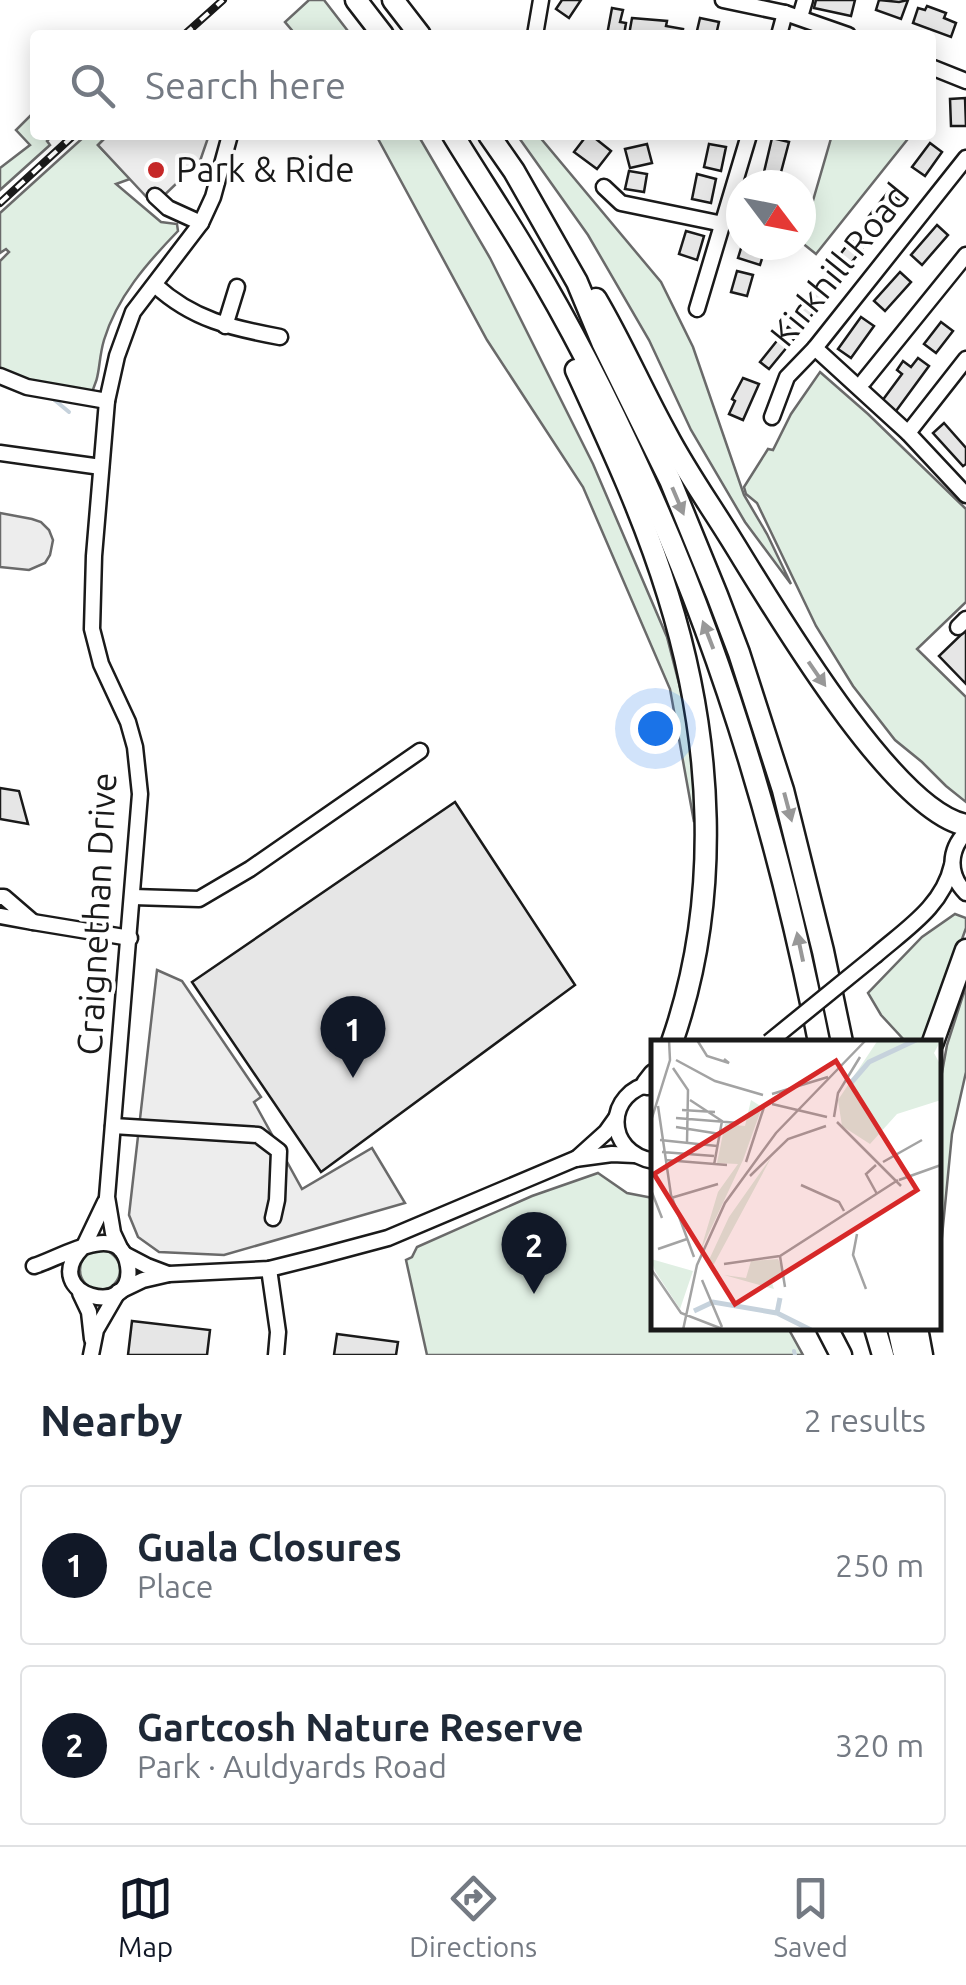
<!DOCTYPE html>
<html lang="en">
<head>
<meta charset="utf-8">
<style>
  body { margin:0; font-family:Ubuntu,sans-serif; background:#f6f6f7; color:#1f2937 }
  .compass { position:absolute; left:726px; top:170px; width:90px; height:90px; border-radius:50%; background:#fff; box-shadow:0 5px 25px #0003; rotate:122deg }
  .you { position:absolute; left:655px; top:728px; width:35px; height:35px; margin:-25px; border:8px solid #fff; border-radius:50%; background:#1a73e8; box-shadow:0 0 0 15px #1a73e833 }
  .badge { display:grid; place-items:center; width:65px; height:65px; border-radius:50%; background:#111827; color:#fff; font-size:32px; font-weight:700 }
  .pin { position:absolute; translate:-50% -82px; filter:drop-shadow(0 2px 5px #0008) }
  .pin::after { content:''; position:absolute; top:52px; width:35px; height:30px; background:inherit; clip-path:polygon(0 0,100% 0,50% 100%) }
  .list { margin:0; padding:0; list-style:none }
  h2 { display:flex; justify-content:space-between; align-items:center; height:130px; margin:0; padding:0 40px; font-size:42px }
  h2 small { font-size:32px; font-weight:400; color:#747a83 }
  .list li { display:grid; grid-template-columns:65px 1fr auto; gap:30px; align-items:center; box-sizing:border-box; height:160px; margin:0 20px 20px; padding:0 20px; border:2px solid #e0e1e3; border-radius:10px }
  .list b { display:block; font-size:38px; white-space:nowrap }
  .list p { margin:0; font-size:32px; white-space:nowrap; color:#747a83 }
  .list em { font-size:32px; font-style:normal; color:#747a83 }
  .icon { flex:none; width:55px; height:55px; fill:none; stroke:currentColor; stroke-width:2; stroke-linecap:round; stroke-linejoin:round }
  .map { position:relative; flex:none; width:966px; height:1355px; overflow:hidden }
  .search { position:absolute; background:#fff; box-shadow:0 5px 25px #0003; left:30px; right:30px; top:30px; height:110px; display:flex; align-items:center; gap:25px; box-sizing:border-box; padding:0 35px; border-radius:10px; color:#747a83; font-size:38px }
  .sheet { height:490px; background:#fff }
  nav { display:flex; justify-content:space-around; align-items:center; box-sizing:border-box; height:140px; border-top:2px solid #e0e1e3; background:#fff; font-size:28px; color:#747a83 }
  nav a { display:grid; justify-items:center; gap:5px }
  nav .on { color:#111827 }
  .map>svg:first-child { display:block }
  .green { fill:#e0efe3; stroke:#6a6a6a; stroke-width:2.5 }
  .parking { fill:#ededed; stroke:#6a6a6a; stroke-width:2.5 }
  .lines { fill:none; stroke-linecap:round; stroke-linejoin:round }
  .stream { stroke:#c6d2dc; stroke-width:4 }
  .building { fill:#e6e6e6; stroke:#1a1a1a; stroke-width:2.5 }
  .minor-casing { stroke:#1a1a1a; stroke-width:19 }
  .highway-casing { stroke:#1a1a1a; stroke-width:25 }
  .minor { stroke:#fff; stroke-width:14 }
  .highway { stroke:#fff; stroke-width:20 }
  .rail-casing { stroke:#1a1a1a; stroke-width:8 }
  .rail { stroke:#fff; stroke-width:4; stroke-dasharray:11; stroke-linecap:butt }
  .minor-bridge-casing { stroke:#1a1a1a; stroke-width:19; stroke-linecap:butt }
  .minor-bridge { stroke:#fff; stroke-width:14 }
  .oneway { fill:#989898 }
  .poi-dot { fill:#c62828; stroke:#fff; stroke-width:4 }
  .labels { text-anchor:middle; stroke-width:8; stroke-linejoin:round; paint-order:stroke }
  .poi-label { font-size:35px; fill:#1a1a1a; stroke:#fff; text-anchor:start }
  .street-label { font-size:35px; fill:#1a1a1a; stroke:#fff }
  .inset-river { fill:none; stroke:#c6d2dc; stroke-width:5 }
  .inset-road { fill:none; stroke:#a3a3a3; stroke-width:2.5 }
  .view { fill:#d62828; fill-opacity:0.15; stroke:#d62828; stroke-width:5 }
  .inset-edge { fill:none; stroke:#1a1a1a; stroke-width:5 }
</style>
</head>
<body>
<div class="map">
<svg width="966" height="1355" viewBox="0 0 966 1355">
  <rect width="100%" height="100%" fill="#fff"/>
  <g class="green">
    <polygon points="309,0 324,0 351,35 296,35 285,22"/>
    <polygon points="35,111 35,135 53,135 47,141 50,145 0,190 0,168 30,145 16,130"/>
    <path d="M86 135H108L98 145 130 179 116 184 161 222 177 224 178 231C147 263 117 297 104 340 97 364 102 376 88 399L17 378 0 370V261L9 252 6 249 0 253V213Z"/>
    <polygon points="376,135 418,135 490,258 593,464 667,637 700,765 694,822 670,689 583,487 487,340"/>
    <polygon points="517,135 538,135 661,282 693,347 744,495 767,534 791,584 745,522 691,430 649,340 588,235"/>
    <polygon points="832,135 911,135 816,254 801,242"/>
    <polygon points="820,372 868,414 966,509 966,602 917,649 966,697 966,802 946,786 922,762 895,740 853,686 816,626 757,503 746,494 744,487 768,449 773,450 791,414"/>
    <polygon points="955,914 966,918 966,928 937,1009 922,1042 906,1042 881,1015 868,993 922,937"/>
    <polygon points="966,986 966,1072 952,1134 940,1257 939,1326 939,1089 947,1045"/>
    <polygon points="598,1173 627,1193 653,1198 654,1328 788,1328 803,1355 427,1355 406,1260 412,1257 417,1247 532,1196"/>
    <circle cx="100" cy="1270" r="20"/>
  </g>
  <g class="parking">
    <polygon points="108,135 209,135 200,161 154,205 98,145"/>
    <polygon points="0,513 32,519 41,522 49,530 53,540 50,555 45,563 29,570 0,567"/>
    <polygon points="157,970 182,981 261,1097 254,1102 302,1189 372,1148 405,1203 224,1255 159,1252 138,1237 129,1215"/>
  </g>
  <g class="lines">
    <g class="stream">
      <polyline points="51,397 69,412"/>
      <polyline points="794,1351 795,1355"/>
    </g>
  </g>
  <g class="building">
    <polygon points="562,0 581,0 569,18 556,9"/>
    <polygon points="816,0 855,0 851,16 814,8"/>
    <polygon points="879,0 899,2 908,0 901,19 876,10"/>
    <polygon points="927,6 946,13 944,18 956,23 951,37 913,23 918,8 925,10"/>
    <polygon points="612,8 623,10 620,22 626,23 624,35 607,35"/>
    <polygon points="632,18 667,21 666,26 683,29 682,35 629,35"/>
    <polygon points="700,18 719,22 716,35 696,35"/>
    <polygon points="965,98 966,126 951,126 950,99"/>
    <polygon points="587,135 591,135 611,151 597,169 574,152"/>
    <polygon points="772,138 789,142 780,176 764,172"/>
    <polygon points="930,143 942,152 925,176 912,167"/>
    <polygon points="647,144 652,163 630,168 625,149"/>
    <polygon points="709,144 726,147 721,171 704,167"/>
    <polygon points="629,171 647,174 644,192 625,189"/>
    <polygon points="697,174 716,179 711,203 692,199"/>
    <polygon points="888,192 901,202 883,227 869,216"/>
    <polygon points="937,225 948,235 922,265 911,255"/>
    <polygon points="686,231 704,236 697,260 679,254"/>
    <polygon points="851,240 862,249 844,272 833,264"/>
    <polygon points="742,245 766,246 760,265 738,258"/>
    <polygon points="737,271 753,275 747,296 731,292"/>
    <polygon points="900,272 911,282 885,311 874,301"/>
    <polygon points="815,289 826,297 807,321 797,313"/>
    <polygon points="861,317 874,326 851,358 838,349"/>
    <polygon points="941,322 953,331 936,353 924,344"/>
    <polygon points="788,327 797,335 769,369 760,362"/>
    <polygon points="918,358 929,366 896,411 882,401 902,374 897,370 903,361 911,367"/>
    <polygon points="743,378 759,384 743,420 729,414 735,401 732,399"/>
    <polygon points="944,423 966,448 966,464 963,466 933,433"/>
    <polygon points="966,630 966,684 939,656"/>
    <polygon points="0,788 19,791 28,824 0,819"/>
    <polygon points="455,802 575,985 321,1172 192,982"/>
    <polygon points="132,1321 210,1330 207,1355 128,1355"/>
    <polygon points="337,1334 398,1342 396,1355 334,1355"/>
  </g>
  <g class="lines">
    <g class="minor-casing">
      <g id="minor">
        <polyline points="723,0 785,13 848,35"/>
        <polyline points="800,17 805,0"/>
        <polyline points="535,35 541,0"/>
        <polyline points="779,35 785,13"/>
        <polyline points="931,67 966,81"/>
        <polyline points="604,187 621,203 723,224"/>
        <polyline points="155,196 168,208 201,223"/>
        <path d="M155 285C193 320 232 328 280 337"/>
        <polyline points="697,309 749,135"/>
        <polyline points="225,326 237,287"/>
        <polyline points="815,348 908,433 966,495"/>
        <polyline points="0,376 27,387 107,401"/>
        <polyline points="864,381 966,255"/>
        <polyline points="772,417 787,377 815,348 966,158"/>
        <polyline points="908,433 966,359"/>
        <polyline points="0,453 101,467"/>
        <polyline points="958,627 966,619"/>
        <path d="M966 832C949 850 947 874 966 893"/>
        <polyline points="0,897 4,897 33,922 0,916"/>
        <polyline points="133,897 199,899 250,869 420,751"/>
        <polyline points="33,922 130,938"/>
        <path d="M876 955C906 929 943 906 952 865"/>
        <path d="M654 1083C604 1091 604 1153 654 1161"/>
        <polyline points="113,1126 258,1135 279,1151 277,1200 273,1218"/>
        <polyline points="576,1159 606,1132 616,1118"/>
        <polyline points="84,1246 105,1202"/>
        <polyline points="121,1250 113,1233 107,1197 140,794 135,747 128,722 101,664 92,629 94,556 107,401 117,356 133,312 201,223 213,197 230,135"/>
        <polyline points="124,1254 147,1266 168,1274"/>
        <path d="M34 1266C59 1259 121 1218 128 1266 136 1322 37 1295 82 1248"/>
        <polyline points="269,1269 278,1332 276,1355"/>
        <polyline points="120,1291 143,1280 169,1274 269,1269 317,1257 388,1238 575,1159 612,1154 634,1155"/>
        <polyline points="80,1293 89,1312 92,1339"/>
        <polyline points="91,1355 96,1330 118,1292"/>
      </g>
    </g>
    <g class="highway-casing">
      <g id="highway">
        <polyline points="356,0 383,35"/>
        <polyline points="393,0 420,35"/>
        <path d="M453 135C478 176 505 216 529 257 572 328 610 404 644 479 726 659 781 849 819 1042"/>
        <polyline points="489,135 514,171 577,282 602,342 670,480 717,595 739,653 783,790 823,951 842,1042"/>
        <path d="M596 299C622 343 642 390 667 435 686 471 710 505 731 539 772 605 892 811 966 825"/>
        <path d="M576 370C610 444 644 517 668 595 713 739 722 899 672 1042"/>
        <polyline points="933,1042 966,950"/>
        <polyline points="647,1084 654,1075"/>
        <polyline points="827,1328 841,1355"/>
        <polyline points="875,1328 883,1355"/>
        <polyline points="898,1328 904,1355"/>
        <polyline points="917,1328 922,1355"/>
      </g>
    </g>
    <use href="#minor" class="minor"/>
    <use href="#highway" class="highway"/>
    <g class="rail-casing">
      <g id="rail">
        <polyline points="184,35 223,0"/>
        <polyline points="0,203 74,135"/>
      </g>
    </g>
    <use href="#rail" class="rail"/>
    <g class="minor-bridge-casing">
      <polyline id="minor-bridge" points="769,1042 876,955"/>
    </g>
    <use href="#minor-bridge" class="minor-bridge"/>
  </g>
  <defs><path id="oneway-solid" d="M-6-.8H1V-3.2L6.5 0L1 3.2V.8H-6Z" transform="scale(2.5)"/></defs>
  <g class="oneway">
    <use href="#oneway-solid" transform="translate(678 501) rotate(67)"/>
    <use href="#oneway-solid" transform="translate(708 635) rotate(-111)"/>
    <use href="#oneway-solid" transform="translate(817 674) rotate(55)"/>
    <use href="#oneway-solid" transform="translate(788 807) rotate(75)"/>
    <use href="#oneway-solid" transform="translate(800 947) rotate(-102)"/>
  </g>
  <circle class="poi-dot" cx="156" cy="170" r="10"/>
  <g class="labels">
    <g class="poi-label">
      <text x="176" y="182">Park &amp; Ride</text>
    </g>
    <g class="street-label">
      <text transform="translate(840 265) rotate(-51)" y="12">Kirkhill Road</text>
      <text transform="translate(97 914) rotate(-87)" y="12">Craignethan Drive</text>
    </g>
  </g>
  <g transform="translate(651 1040)">
    <rect width="290" height="290" fill="#fff"/>
    <path d="M227 0H290L283 13 290 26V60L246 74 219 104 191 86 187 60ZM100 60 111 67 92 120 49 212 67 152 87 124 66 123 74 84 94 86ZM121 116 63 224 57 222 78 177ZM0 219 42 231 29 269 4 231ZM127 219 134 234 121 243 123 249 73 235 95 238 100 221Z" fill="#e0efe3"/>
    <path class="inset-river" d="M199 44 218 22 265 0M43 271 62 262 126 273 129 258M126 273 160 290"/>
    <path class="inset-road" d="M46 0 56 16 78 23 73 19M25 20 64 41 112 55M22 28 37 50 36 103M121 54 177 37M39 60 71 81 63 125M121 64 176 77M7 66 20 155 43 217M31 70 64 72M183 77 187 53 209 17M25 78 88 83M0 81 19 20 18 0M186 82 250 146M25 87 69 94M9 100 66 106M11 112 63 116M14 120 76 125M95 122 114 64M232 122 271 100M225 125 215 134 226 154M99 136 137 99 175 86M248 140 290 125M150 145 188 162 193 171M0 150 11 178M20 158 67 144M206 194 202 215 215 249M7 209 36 199M129 216 134 247M73 224 129 216 247 140M0 229 30 273 74 290M51 240 71 287M32 290 46 225 74 163 125 93 215 0"/>
    <path class="view" d="M185 21 266 150 84 264 3 134Z"/>
    <rect width="290" height="290" class="inset-edge"/>
  </g>
</svg>
<svg class="compass" viewBox="-18 -18 36 36"><path d="M0-13l5 13h-10z" fill="#e53935"/><path d="M0 13l5-13h-10z" fill="#747a83"/></svg>
<div class="you"></div>
<div class="pin badge" style="left:353px;top:1078px">1</div>
<div class="pin badge" style="left:534px;top:1294px">2</div>
<div class="search"><svg class="icon" aria-label="search" viewBox="0 0 24 24"><circle cx="10" cy="10" r="6"/><path d="M15 15l6 6"/></svg>Search here</div>
</div>
<section class="sheet">
<h2>Nearby<small>2 results</small></h2>
<ul class="list">
<li><span class="badge">1</span><div><b>Guala Closures</b><p>Place</p></div><em>250 m</em></li>
<li><span class="badge">2</span><div><b>Gartcosh Nature Reserve</b><p>Park · Auldyards Road</p></div><em>320 m</em></li>
</ul>
</section>
<nav>
<a class="on"><svg class="icon" aria-label="map" viewBox="0 0 24 24"><path d="M3 6l6-2 6 2 6-2v14l-6 2-6-2-6 2zM9 4v14M15 6v14"/></svg>Map</a>
<a><svg class="icon" aria-label="directions" viewBox="0 0 24 24"><path d="M12 3l9 9-9 9-9-9zM9 14v-3h6M13 9l2 2-2 2"/></svg>Directions</a>
<a><svg class="icon" aria-label="saved" viewBox="0 0 24 24"><path d="M7 4h10v16l-5-4-5 4z"/></svg>Saved</a>
</nav>
</body>
</html>
